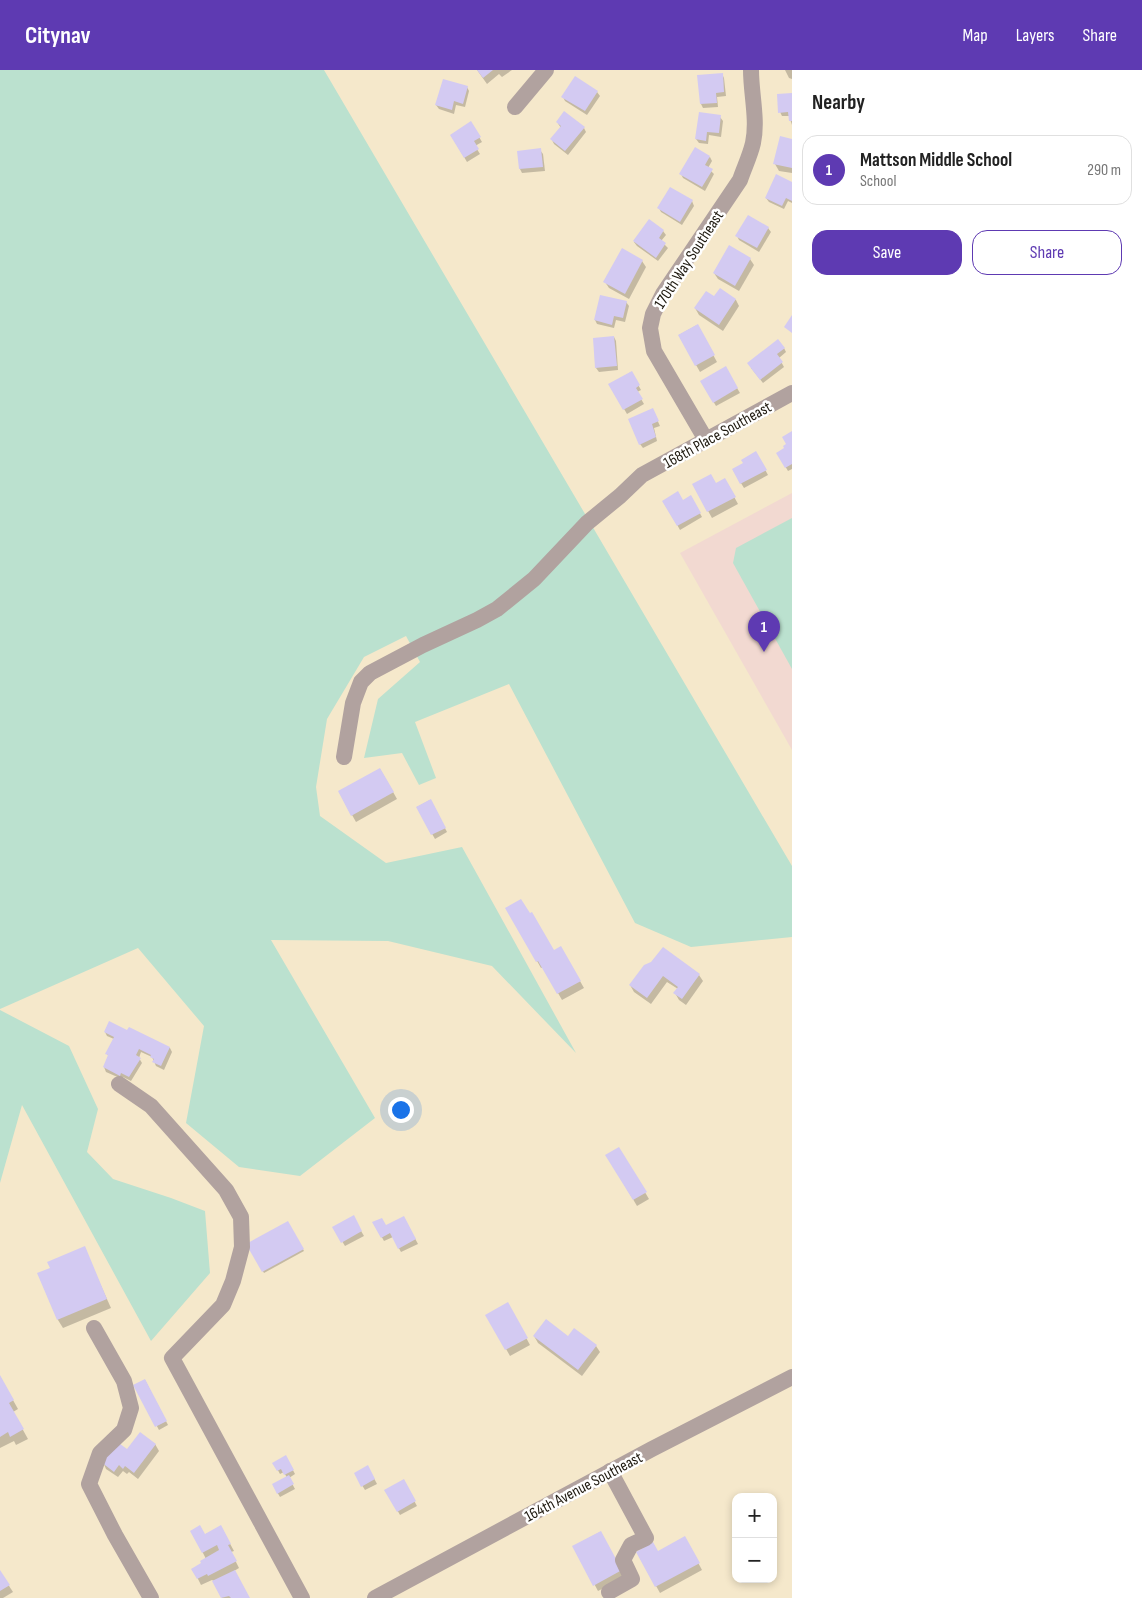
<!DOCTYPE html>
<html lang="en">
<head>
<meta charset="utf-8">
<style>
  body { margin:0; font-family:"Sofia Sans Condensed",sans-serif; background:#f2f2f2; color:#222 }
  .controls { position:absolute; right:15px; bottom:15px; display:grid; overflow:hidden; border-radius:10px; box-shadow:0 2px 8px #0003 }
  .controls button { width:45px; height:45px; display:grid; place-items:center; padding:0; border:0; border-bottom:1px solid #e0e0e0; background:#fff; color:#222; font:25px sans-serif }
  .you { position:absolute; left:400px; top:1039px; width:18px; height:18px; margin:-12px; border:4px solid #fff; border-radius:50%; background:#1a73e8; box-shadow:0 0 0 8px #1a73e833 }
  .badge { display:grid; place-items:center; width:32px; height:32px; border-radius:50%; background:#5e3ab2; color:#fff; font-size:16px; font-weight:700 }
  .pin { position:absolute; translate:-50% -41px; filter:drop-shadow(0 1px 2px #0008) }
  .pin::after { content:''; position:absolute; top:26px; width:18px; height:15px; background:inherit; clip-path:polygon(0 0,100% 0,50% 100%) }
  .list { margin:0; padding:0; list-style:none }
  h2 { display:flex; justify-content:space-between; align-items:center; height:65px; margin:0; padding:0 20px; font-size:21px }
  h2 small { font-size:16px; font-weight:400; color:#767676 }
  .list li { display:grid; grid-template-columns:32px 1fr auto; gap:15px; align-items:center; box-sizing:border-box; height:70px; margin:0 10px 10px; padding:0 10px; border:1px solid #e0e0e0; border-radius:15px }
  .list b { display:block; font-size:19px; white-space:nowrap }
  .list p { margin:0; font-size:16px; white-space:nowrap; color:#767676 }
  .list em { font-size:16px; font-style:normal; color:#767676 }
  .actions { display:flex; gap:10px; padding:15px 20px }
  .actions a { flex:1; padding:11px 0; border:1px solid #5e3ab2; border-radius:15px; text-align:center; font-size:18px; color:#5e3ab2 }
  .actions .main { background:#5e3ab2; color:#fff }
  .map { position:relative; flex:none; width:792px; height:1528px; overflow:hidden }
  header { display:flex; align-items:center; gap:30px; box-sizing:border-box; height:70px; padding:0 25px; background:#5e3ab2; color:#fff }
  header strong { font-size:24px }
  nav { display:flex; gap:28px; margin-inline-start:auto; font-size:18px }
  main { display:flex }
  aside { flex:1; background:#fff }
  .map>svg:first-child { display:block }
  .education { fill:#f2d9d1 }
  .green { fill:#bbe1cf }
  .shadow { fill:#0003 }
  .building { fill:#d3caf2 }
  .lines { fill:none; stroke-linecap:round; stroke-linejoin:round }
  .minor { stroke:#b1a29f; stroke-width:16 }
  .labels { text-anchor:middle; stroke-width:5; stroke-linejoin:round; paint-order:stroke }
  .street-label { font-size:16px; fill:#1d180e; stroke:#fff }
</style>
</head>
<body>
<header>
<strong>Citynav</strong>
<nav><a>Map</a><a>Layers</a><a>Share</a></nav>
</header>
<main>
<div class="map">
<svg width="792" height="1528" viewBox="0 0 792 1528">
  <rect width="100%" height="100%" fill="#f5e8cb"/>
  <polygon class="education" points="792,423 792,680 680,483"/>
  <g class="green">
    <polygon points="0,0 324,0 792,796 792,867 691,877 635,853 509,614 415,652 436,708 419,715 402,683 364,688 378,629 420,592 406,566 364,587 327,649 316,717 320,746 386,793 462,777 576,983 492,896 388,871 271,870 375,1048 300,1106 239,1097 186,1053 204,956 138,878 0,939"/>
    <polygon points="792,448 792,599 733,493 736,478"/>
    <polygon points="0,940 69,976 98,1039 87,1082 113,1109 171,1128 205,1141 210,1203 151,1271 22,1035 0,1113"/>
  </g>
  <g class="shadow">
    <polygon points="477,0 512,0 502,7 499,4 487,14"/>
    <polygon points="785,0 792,0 792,9 789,8"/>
    <polygon points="722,4 724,8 726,26 717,27 718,37 703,38 701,34 699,6"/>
    <polygon points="467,17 469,21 465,37 456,35 454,44 439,39 436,35"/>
    <polygon points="597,22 600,26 587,45 565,31 563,27"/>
    <polygon points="792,24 792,55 789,46 782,46 780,42"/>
    <polygon points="720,47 723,51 721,67 709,65 708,74 699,73 696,69"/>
    <polygon points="557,52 584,58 586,62 568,85 554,74 552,70 561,58"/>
    <polygon points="471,53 482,72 475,76 480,84 467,92 451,65"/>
    <polygon points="792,70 792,103 779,101 775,94"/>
    <polygon points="540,80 543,84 545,101 522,103 520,99 518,82"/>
    <polygon points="710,87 712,91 708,98 714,104 705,121 683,108 681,104"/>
    <polygon points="792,113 792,133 788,131 784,139 769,132 766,128"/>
    <polygon points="692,131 694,136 682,155 661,142 659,138"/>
    <polygon points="768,158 771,162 759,182 739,170 737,166"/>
    <polygon points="663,161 666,165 661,171 668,178 658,191 637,176 634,172"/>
    <polygon points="750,189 754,195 739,221 718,209 714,203"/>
    <polygon points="642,191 646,197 629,229 609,218 605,212"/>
    <polygon points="720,220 736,230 739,236 723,261 699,245 695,238 714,228"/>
    <polygon points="626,232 629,236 625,252 616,250 614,258 597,254 595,250"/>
    <polygon points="697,255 717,292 700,302 679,265"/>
    <polygon points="614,267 616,271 618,300 599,302 596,298"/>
    <polygon points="784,278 786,282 779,288 784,297 763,313 751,298"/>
    <polygon points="725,298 740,323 716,336 702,312"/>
    <polygon points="631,302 641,320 637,322 644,334 627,344 610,315"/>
    <polygon points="654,343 660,356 654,358 657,371 643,378 640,374"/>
    <polygon points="792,362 792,399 788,401 778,384 786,379"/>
    <polygon points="756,383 768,405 744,418 733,400 744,394"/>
    <polygon points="725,410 738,434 712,448 693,414 715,415"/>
    <polygon points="691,427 702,447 680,460 664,431 683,432"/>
    <polygon points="380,699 397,729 356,752 339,722"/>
    <polygon points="430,730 447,762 435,769 417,737"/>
    <polygon points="507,838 553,882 561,878 584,918 562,930 543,897 541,898"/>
    <polygon points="645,896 699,905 703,911 686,935 679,930 675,923 678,919 667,912 651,934 634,922 630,915"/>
    <polygon points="129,959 170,978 172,982 164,1000 156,996 152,987 141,982 139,988 142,993 131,1011 123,1007 122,1009 106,1002 104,997 109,987 107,984 114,969 107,966 105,962 128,962"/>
    <polygon points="619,1079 649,1129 637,1136 607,1085"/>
    <polygon points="353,1147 364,1166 345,1176 334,1158"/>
    <polygon points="404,1148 418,1174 401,1182 393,1167 384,1171 374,1153 386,1157"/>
    <polygon points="288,1153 304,1181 264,1203 248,1175"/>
    <polygon points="84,1178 111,1238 63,1258 58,1250 51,1199"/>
    <polygon points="508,1234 530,1275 510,1286 487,1245"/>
    <polygon points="534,1266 568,1268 596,1276 600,1282 582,1306 538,1273"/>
    <polygon points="0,1307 18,1339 13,1342 28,1369 16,1375 14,1371 0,1378"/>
    <polygon points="145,1310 168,1355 159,1360 135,1315"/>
    <polygon points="155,1374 159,1381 138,1409 129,1402 127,1404 123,1401 118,1407 106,1399 103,1392 127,1381"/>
    <polygon points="286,1387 295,1404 289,1408 295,1419 280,1427 273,1415 287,1408 284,1402 280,1404 274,1393"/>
    <polygon points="368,1397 377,1414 365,1420 355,1404"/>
    <polygon points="403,1411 417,1436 400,1445 386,1420"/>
    <polygon points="221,1457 234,1481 231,1482 239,1498 234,1501 249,1528 222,1528 214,1511 212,1510 201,1515 193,1499 203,1494 206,1489 192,1461 204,1465"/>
    <polygon points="600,1462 625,1507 598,1521 574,1476"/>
    <polygon points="685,1468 702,1500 660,1523 637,1482 658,1483"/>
    <polygon points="0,1502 13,1522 3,1528 0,1528"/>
  </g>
  <g class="building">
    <polygon points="477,0 493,0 483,8"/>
    <polygon points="723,3 724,22 716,23 717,33 700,34 697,5"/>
    <polygon points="575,6 598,21 585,41 561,27"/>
    <polygon points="443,9 468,16 463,34 454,31 452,40 435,35"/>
    <polygon points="792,23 792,51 789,51 788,42 778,43 777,24"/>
    <polygon points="564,41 585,57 565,81 550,69 561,56 556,52"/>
    <polygon points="699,42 721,45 719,63 707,62 706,71 695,69"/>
    <polygon points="471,51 481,67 474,71 479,79 464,88 450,65"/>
    <polygon points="780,66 792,69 792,98 773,94"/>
    <polygon points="695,77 710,86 705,95 713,99 702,117 679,104"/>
    <polygon points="541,78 543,97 519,99 517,81"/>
    <polygon points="776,104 792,112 792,131 786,128 782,136 765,128"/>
    <polygon points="670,117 693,130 680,152 657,138"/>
    <polygon points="748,145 769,157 757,178 735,166"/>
    <polygon points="649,149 664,160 659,168 666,173 656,188 633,171"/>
    <polygon points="729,175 751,188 735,216 713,203"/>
    <polygon points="622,178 643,190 625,224 603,212"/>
    <polygon points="720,218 736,229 719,255 694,238 706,221 714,226"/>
    <polygon points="600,225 627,231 623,248 614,246 612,255 594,250"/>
    <polygon points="792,245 792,263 784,257"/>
    <polygon points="698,254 715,285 695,296 678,265"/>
    <polygon points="614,266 617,296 595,298 593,268"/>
    <polygon points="778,269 785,278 777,284 783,292 760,310 747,293"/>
    <polygon points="726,296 738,318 713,333 700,311"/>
    <polygon points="632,301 640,315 636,318 643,329 623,340 608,314"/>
    <polygon points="653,338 659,351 652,354 656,367 639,375 628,349"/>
    <polygon points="792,361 792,394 785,398 776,383 784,378 783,376 786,374 782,367"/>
    <polygon points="756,381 767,400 740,414 732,399 743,393 741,390"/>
    <polygon points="711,404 716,413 725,408 736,427 707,442 692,414"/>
    <polygon points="678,421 683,430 691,425 701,443 677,456 662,431"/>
    <polygon points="380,698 394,722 351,746 338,721"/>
    <polygon points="431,729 446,758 431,765 416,737"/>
    <polygon points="521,829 530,843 532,842 554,880 561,876 581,911 557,924 538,891 536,892 505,838"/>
    <polygon points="663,877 700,904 682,929 673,923 678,917 663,906 647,928 629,915 644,895 651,892"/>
    <polygon points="109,951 127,960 129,957 170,977 161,996 152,992 154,989 150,987 151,985 139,979 136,985 141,988 129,1007 121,1003 120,1006 103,997 108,985 105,984 114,967 104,962"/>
    <polygon points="619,1077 647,1122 633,1130 605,1085"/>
    <polygon points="354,1145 362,1161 341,1173 332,1157"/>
    <polygon points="404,1146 416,1169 398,1179 390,1163 381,1168 372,1152 382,1148 386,1155"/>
    <polygon points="288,1151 304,1179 262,1202 246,1174"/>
    <polygon points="85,1176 107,1229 57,1250 37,1203 50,1198 47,1192"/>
    <polygon points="508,1232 528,1268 505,1280 485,1245"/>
    <polygon points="546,1249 568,1266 574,1258 597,1275 578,1300 533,1266"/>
    <polygon points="0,1305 14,1330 9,1333 24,1359 10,1367 8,1362 0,1367"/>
    <polygon points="145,1309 167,1351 155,1357 133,1315"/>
    <polygon points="140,1362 156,1374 134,1403 125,1396 123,1399 119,1395 114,1402 101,1392 116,1371 127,1379"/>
    <polygon points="286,1385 294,1400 284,1405 281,1399 277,1401 272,1393"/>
    <polygon points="368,1395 375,1409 361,1417 354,1403"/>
    <polygon points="289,1405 294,1414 277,1424 272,1414"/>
    <polygon points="404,1409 416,1431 397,1442 384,1420"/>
    <polygon points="200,1455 205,1464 221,1455 231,1474 228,1475 237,1491 208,1506 207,1504 197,1509 191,1499 201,1493 200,1491 219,1480 217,1475 202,1483 190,1461"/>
    <polygon points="601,1461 622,1500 593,1516 572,1476"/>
    <polygon points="685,1466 700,1493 655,1517 636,1482 653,1472 658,1481"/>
    <polygon points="0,1500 10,1515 0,1521"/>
    <polygon points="235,1500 250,1528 231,1528 229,1526 221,1528 212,1511"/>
  </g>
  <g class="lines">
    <g class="minor">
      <polyline points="515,37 546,0"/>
      <path d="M706 370 654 281 650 258 653 244 663 224 740 110C744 98 750 86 753 73 758 50 751 24 751 0"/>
      <polyline points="344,687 353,633 361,612 370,603 423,575 477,550 497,539 534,509 587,453 620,426 642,405 792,323"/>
      <polyline points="119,1014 151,1036 226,1120 241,1147 242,1177 233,1211 223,1235 172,1288 302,1528"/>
      <polyline points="94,1258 124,1311 131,1338 124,1360 100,1383 89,1414 115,1465 151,1528"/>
      <polyline points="609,1522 632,1509 623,1490 631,1475 646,1468 610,1401"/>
      <polyline points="375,1528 652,1379 792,1307"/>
    </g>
  </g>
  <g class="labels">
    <g class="street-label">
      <text transform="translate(688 189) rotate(-57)" y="6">170th Way Southeast</text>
      <text transform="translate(717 364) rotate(-29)" y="6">168th Place Southeast</text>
      <text transform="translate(583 1416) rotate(-28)" y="6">164th Avenue Southeast</text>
    </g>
  </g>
</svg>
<div class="controls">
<button>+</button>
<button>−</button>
</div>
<div class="you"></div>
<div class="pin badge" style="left:764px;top:582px">1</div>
</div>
<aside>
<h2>Nearby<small></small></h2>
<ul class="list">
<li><span class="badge">1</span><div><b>Mattson Middle School</b><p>School</p></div><em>290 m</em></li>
</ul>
<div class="actions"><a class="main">Save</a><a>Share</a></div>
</aside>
</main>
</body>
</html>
